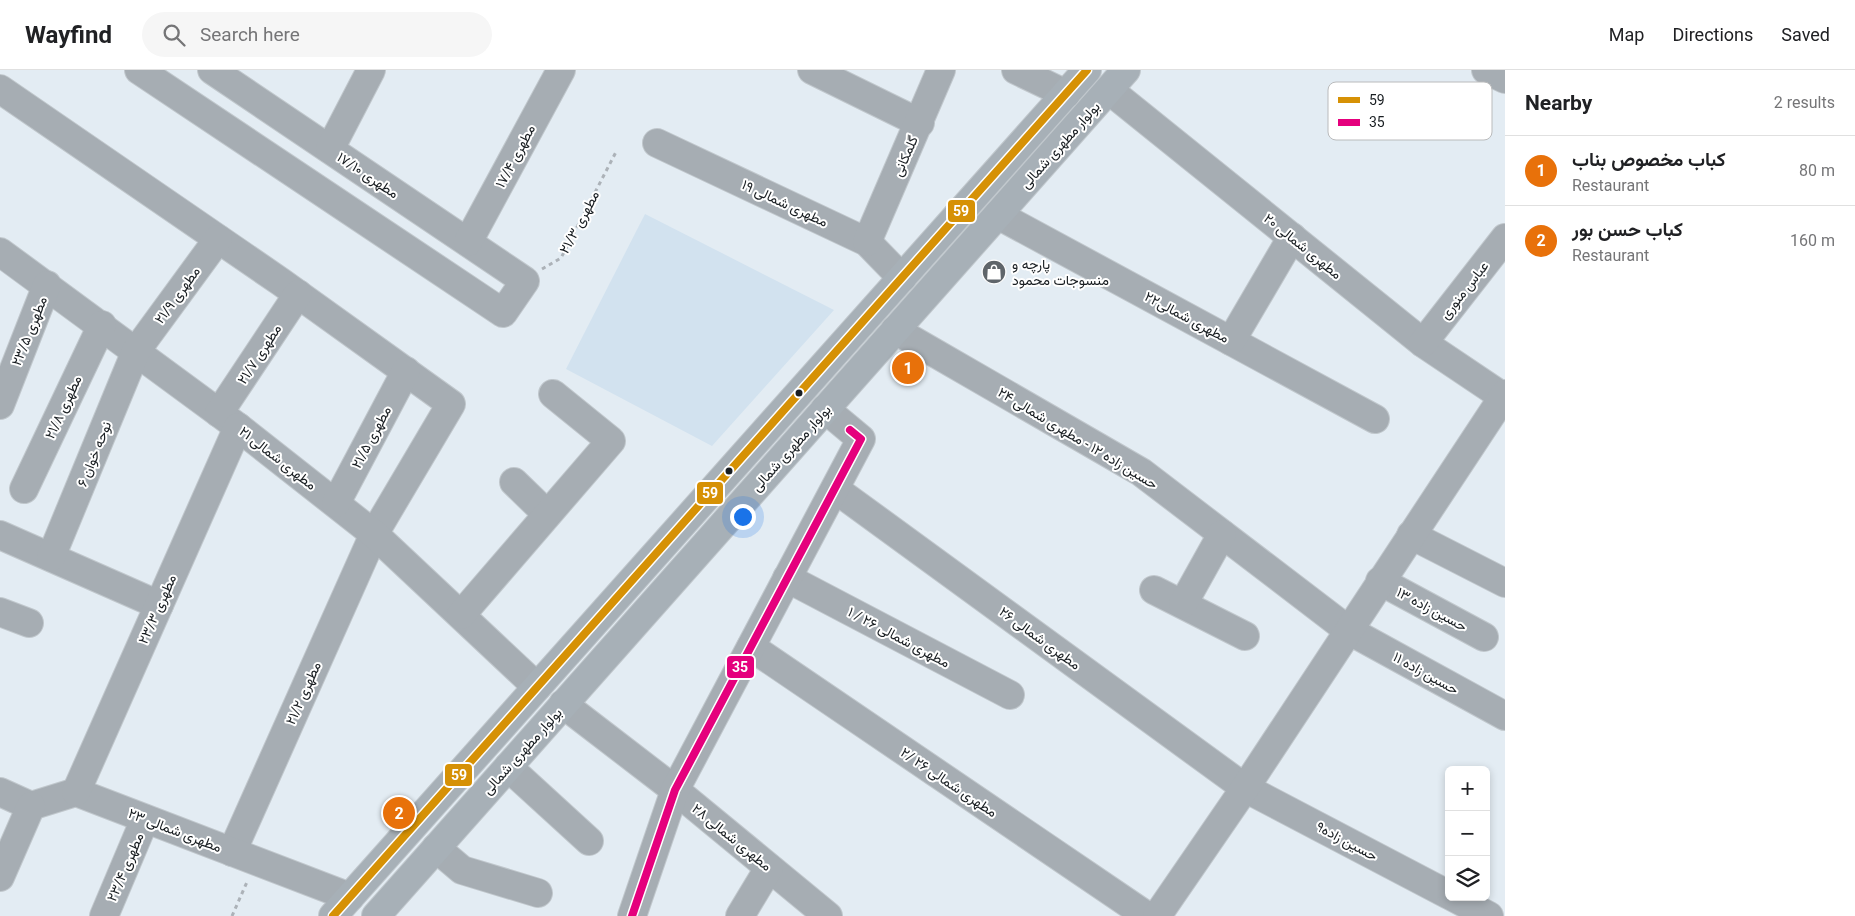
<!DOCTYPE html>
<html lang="en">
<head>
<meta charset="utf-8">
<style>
  body { margin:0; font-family:Roboto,Vazirmatn,sans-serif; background:#f6f6f6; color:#202124 }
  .controls { position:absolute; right:15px; bottom:15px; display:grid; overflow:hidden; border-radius:8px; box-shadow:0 2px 8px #0003 }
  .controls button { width:45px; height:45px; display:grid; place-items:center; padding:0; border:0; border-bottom:1px solid #e0e0e0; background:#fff; color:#202124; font:25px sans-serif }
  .you { position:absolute; left:742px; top:446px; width:18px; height:18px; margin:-12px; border:4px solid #fff; border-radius:50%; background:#1a73e8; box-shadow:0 0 0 8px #1a73e833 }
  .badge { display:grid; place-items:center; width:32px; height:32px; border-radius:50%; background:#5f656a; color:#fff; font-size:16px; font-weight:700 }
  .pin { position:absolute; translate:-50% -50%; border:2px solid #fff; box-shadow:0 1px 5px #0006 }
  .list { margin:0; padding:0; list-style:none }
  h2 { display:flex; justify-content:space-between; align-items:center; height:65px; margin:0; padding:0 20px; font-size:21px }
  h2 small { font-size:16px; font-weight:400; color:#757577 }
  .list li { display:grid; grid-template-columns:32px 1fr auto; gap:15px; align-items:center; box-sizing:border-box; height:70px; padding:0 20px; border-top:1px solid #e0e0e0 }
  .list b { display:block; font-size:19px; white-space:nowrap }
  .list p { margin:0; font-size:16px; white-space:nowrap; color:#757577 }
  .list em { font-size:16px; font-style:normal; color:#757577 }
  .icon { flex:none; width:28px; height:28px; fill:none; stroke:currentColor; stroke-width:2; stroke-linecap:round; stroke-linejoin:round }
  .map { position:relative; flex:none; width:1505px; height:846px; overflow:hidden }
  header { display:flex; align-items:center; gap:30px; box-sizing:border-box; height:70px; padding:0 25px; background:#fff; border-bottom:1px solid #e0e0e0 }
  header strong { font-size:24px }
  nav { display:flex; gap:28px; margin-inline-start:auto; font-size:18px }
  .search { width:350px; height:45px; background:#f6f6f6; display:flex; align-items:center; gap:12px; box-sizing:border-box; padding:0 18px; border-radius:28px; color:#757577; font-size:19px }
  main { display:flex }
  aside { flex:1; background:#fff }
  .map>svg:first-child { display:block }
  .built { fill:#d2e2ef }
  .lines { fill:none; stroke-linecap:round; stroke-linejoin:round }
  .minor-casing { stroke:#c0c7cc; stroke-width:30 }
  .major-casing { stroke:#c0c7cc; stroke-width:30 }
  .path { stroke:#acb2b8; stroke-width:3; stroke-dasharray:4 4; stroke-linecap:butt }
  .minor { stroke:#a6adb3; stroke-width:28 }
  .major { stroke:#a7b0b7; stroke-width:28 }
  .bus-1-casing { stroke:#fff; stroke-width:11 }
  .bus-2-casing { stroke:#fff; stroke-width:11 }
  .bus-1 { stroke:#d69105; stroke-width:8 }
  .bus-2 { stroke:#e5007d; stroke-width:8 }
  .bus-dot { fill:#181d21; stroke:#fff; stroke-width:2 }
  .labels { text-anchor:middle; stroke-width:4; stroke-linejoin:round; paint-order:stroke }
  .street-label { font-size:14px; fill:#181d21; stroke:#fff }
  .poi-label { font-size:14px; fill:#181d21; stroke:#fff; text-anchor:start }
  .key { fill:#fff; stroke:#babbbc; stroke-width:1 }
  .key-label { font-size:14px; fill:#181d21 }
  .line-badge { stroke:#fff; stroke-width:2 }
  .badge-label { font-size:14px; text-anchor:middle; font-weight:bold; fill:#fff }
</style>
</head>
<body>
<header>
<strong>Wayfind</strong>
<div class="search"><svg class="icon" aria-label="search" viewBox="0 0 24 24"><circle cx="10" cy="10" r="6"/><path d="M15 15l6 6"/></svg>Search here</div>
<nav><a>Map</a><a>Directions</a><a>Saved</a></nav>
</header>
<main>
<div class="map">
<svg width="1505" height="846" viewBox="0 0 1505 846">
  <rect width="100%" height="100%" fill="#e3ecf3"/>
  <polygon class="built" points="645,144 834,240 712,376 566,299"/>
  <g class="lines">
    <g class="minor-casing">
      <g id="minor">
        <polyline points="139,0 503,243 525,211 212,0"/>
        <polyline points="812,0 920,53"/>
        <polyline points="1016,0 1066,24"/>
        <polyline points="1486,0 1505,9"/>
        <polyline points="0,19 281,212 451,334 374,464 232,782"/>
        <polyline points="1109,20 1423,273 1505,328"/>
        <polyline points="657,73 867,172 902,208"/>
        <polyline points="330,79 371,0"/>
        <polyline points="998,145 1375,349"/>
        <polyline points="468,172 561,0"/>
        <polyline points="867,172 941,0"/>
        <polyline points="0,182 238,357 374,464 537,617"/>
        <polyline points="895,260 1141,402 1348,560 1505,646"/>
        <polyline points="1231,271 1292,167"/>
        <polyline points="1423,273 1505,168"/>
        <polyline points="0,335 47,215"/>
        <polyline points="219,343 298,224"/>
        <polyline points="514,412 547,444"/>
        <polyline points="24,419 102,255"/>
        <polyline points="835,419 1245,718 1449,825"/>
        <polyline points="336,433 406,301"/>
        <polyline points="0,465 159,535"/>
        <polyline points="1411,465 1505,513"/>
        <polyline points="51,487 136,281 218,169"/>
        <polyline points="787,508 1010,625"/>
        <polyline points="1380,511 1484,567"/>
        <polyline points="1154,520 1245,566"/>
        <polyline points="1183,534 1222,464"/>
        <polyline points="0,542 29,553"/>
        <polyline points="461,545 611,371 553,324"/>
        <polyline points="751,577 1147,846"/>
        <polyline points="563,634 675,720 828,846"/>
        <polyline points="508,697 589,771"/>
        <polyline points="0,722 31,736 76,722 350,827"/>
        <polyline points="76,722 238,357"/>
        <polyline points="436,778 462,800 538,823"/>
        <polyline points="0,807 31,736"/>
        <polyline points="1453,827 1489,846"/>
        <polyline points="104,846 145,749"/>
        <polyline points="632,846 675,720 861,369 825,339"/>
        <polyline points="740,846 769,798"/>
        <polyline points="1157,846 1245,718 1505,324"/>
      </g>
    </g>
    <g class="major-casing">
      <g id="major">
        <polyline points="333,846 1087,0"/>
        <polyline points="376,846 1126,0"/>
      </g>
    </g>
    <g class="path">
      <polyline points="542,199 561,188 617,80"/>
      <polyline points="232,846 247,812"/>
    </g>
    <use href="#minor" class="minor"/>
    <use href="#major" class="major"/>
    <g class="bus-1-casing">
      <polyline id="bus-1" points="333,846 1087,0"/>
    </g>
    <g class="bus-2-casing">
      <polyline id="bus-2" points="632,846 675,720 861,369 850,360"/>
    </g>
    <use href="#bus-1" class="bus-1"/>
    <use href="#bus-2" class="bus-2"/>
  </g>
  <defs>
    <g id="shop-disc" transform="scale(1.25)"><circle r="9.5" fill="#5f656a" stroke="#fff"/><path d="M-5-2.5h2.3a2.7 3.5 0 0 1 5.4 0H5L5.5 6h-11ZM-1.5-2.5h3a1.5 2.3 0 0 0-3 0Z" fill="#fff"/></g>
  </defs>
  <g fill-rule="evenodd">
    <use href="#shop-disc" x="994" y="202"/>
  </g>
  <g class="bus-dot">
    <circle cx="799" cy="323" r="4.5"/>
    <circle cx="729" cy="401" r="4.5"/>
  </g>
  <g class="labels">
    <g class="street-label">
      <text transform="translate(1060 75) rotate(-48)" y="5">بولوار مطهری شمالی</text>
      <text transform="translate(515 86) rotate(-62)" y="5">مطهری ۱۷/۴</text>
      <text transform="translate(905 86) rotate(-66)" y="5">گلمکانی</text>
      <text transform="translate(368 105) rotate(34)" y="5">مطهری ۱۷/۱۰</text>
      <text transform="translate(785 133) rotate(25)" y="5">مطهری شمالی ۱۹</text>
      <text transform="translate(579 152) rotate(-62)" y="5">مطهری ۲۱/۳</text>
      <text transform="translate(1303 176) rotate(39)" y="5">مطهری شمالی ۲۰</text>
      <text transform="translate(1464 220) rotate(-52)" y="5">عباس منوری</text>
      <text transform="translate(177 225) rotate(-54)" y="5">مطهری ۲۱/۹</text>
      <text transform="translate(1187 247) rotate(28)" y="5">مطهری شمالی۲۲</text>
      <text transform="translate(29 261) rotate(-68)" y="5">مطهری ۲۳/۵</text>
      <text transform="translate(259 284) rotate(-57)" y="5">مطهری ۲۱/۷</text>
      <text transform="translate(63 337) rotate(-65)" y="5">مطهری ۲۱/۸</text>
      <text transform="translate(371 367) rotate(-62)" y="5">مطهری ۲۱/۵</text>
      <text transform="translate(1078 368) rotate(31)" y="5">حسین زاده ۱۲ - مطهری شمالی ۲۴</text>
      <text transform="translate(791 378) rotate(-48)" y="5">بولوار مطهری شمالی</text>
      <text transform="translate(94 384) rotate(-68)" y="5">نوحه خوان ۶</text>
      <text transform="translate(278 388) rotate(38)" y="5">مطهری شمالی ۲۱</text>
      <text transform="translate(157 539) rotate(-66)" y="5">مطهری ۲۳/۳</text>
      <text transform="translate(1432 539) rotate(28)" y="5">حسین زاده ۱۳</text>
      <text transform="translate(899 567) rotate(28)" y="5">مطهری شمالی ۲۶ / ۱</text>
      <text transform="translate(1040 568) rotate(36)" y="5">مطهری شمالی ۲۶</text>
      <text transform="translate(1426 603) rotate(29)" y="5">حسین زاده ۱۱</text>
      <text transform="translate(303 623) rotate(-66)" y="5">مطهری ۲۱/۲</text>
      <text transform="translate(522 681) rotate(-48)" y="5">بولوار مطهری شمالی</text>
      <text transform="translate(949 712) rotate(34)" y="5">مطهری شمالی ۲۶ /۲</text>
      <text transform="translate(175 760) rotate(21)" y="5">مطهری شمالی ۲۳</text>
      <text transform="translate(732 767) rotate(39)" y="5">مطهری شمالی ۲۸</text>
      <text transform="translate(1347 771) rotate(28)" y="5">حسین زاده۹</text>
      <text transform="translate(125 797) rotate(-67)" y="5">مطهری ۲۳/۴</text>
    </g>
    <g class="poi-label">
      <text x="1012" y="199">پارچه و<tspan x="1012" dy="16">منسوجات محمود</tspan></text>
    </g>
  </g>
  <rect x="1328" y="12" width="164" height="58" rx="8" class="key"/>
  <rect x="1338" y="27" width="22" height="6" fill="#d69105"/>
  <rect x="1338" y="49" width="22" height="7" fill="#e5007d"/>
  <g class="key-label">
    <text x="1369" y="35">59</text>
    <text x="1369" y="57">35</text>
  </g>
  <g class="line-badge">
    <rect x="947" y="129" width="29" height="24" rx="5" fill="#d69105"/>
    <rect x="696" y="411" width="28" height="24" rx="5" fill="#d69105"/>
    <rect x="726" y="585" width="29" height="24" rx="5" fill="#e5007d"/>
    <rect x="444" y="693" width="29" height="24" rx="5" fill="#d69105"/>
  </g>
  <g class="badge-label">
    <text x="961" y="146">59</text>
    <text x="710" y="428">59</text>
    <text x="740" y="602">35</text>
    <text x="459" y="710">59</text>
  </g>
</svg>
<div class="controls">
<button>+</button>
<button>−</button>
<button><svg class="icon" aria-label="layers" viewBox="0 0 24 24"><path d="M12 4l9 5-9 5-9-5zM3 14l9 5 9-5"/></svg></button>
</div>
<div class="you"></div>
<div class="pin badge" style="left:908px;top:298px;background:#e8710a">1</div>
<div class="pin badge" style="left:399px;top:743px;background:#e8710a">2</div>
</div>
<aside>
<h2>Nearby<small>2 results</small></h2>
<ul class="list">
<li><span class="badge" style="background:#e8710a">1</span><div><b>كباب مخصوص بناب</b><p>Restaurant</p></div><em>80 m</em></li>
<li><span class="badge" style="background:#e8710a">2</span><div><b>كباب حسن بور</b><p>Restaurant</p></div><em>160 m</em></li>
</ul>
</aside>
</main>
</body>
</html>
